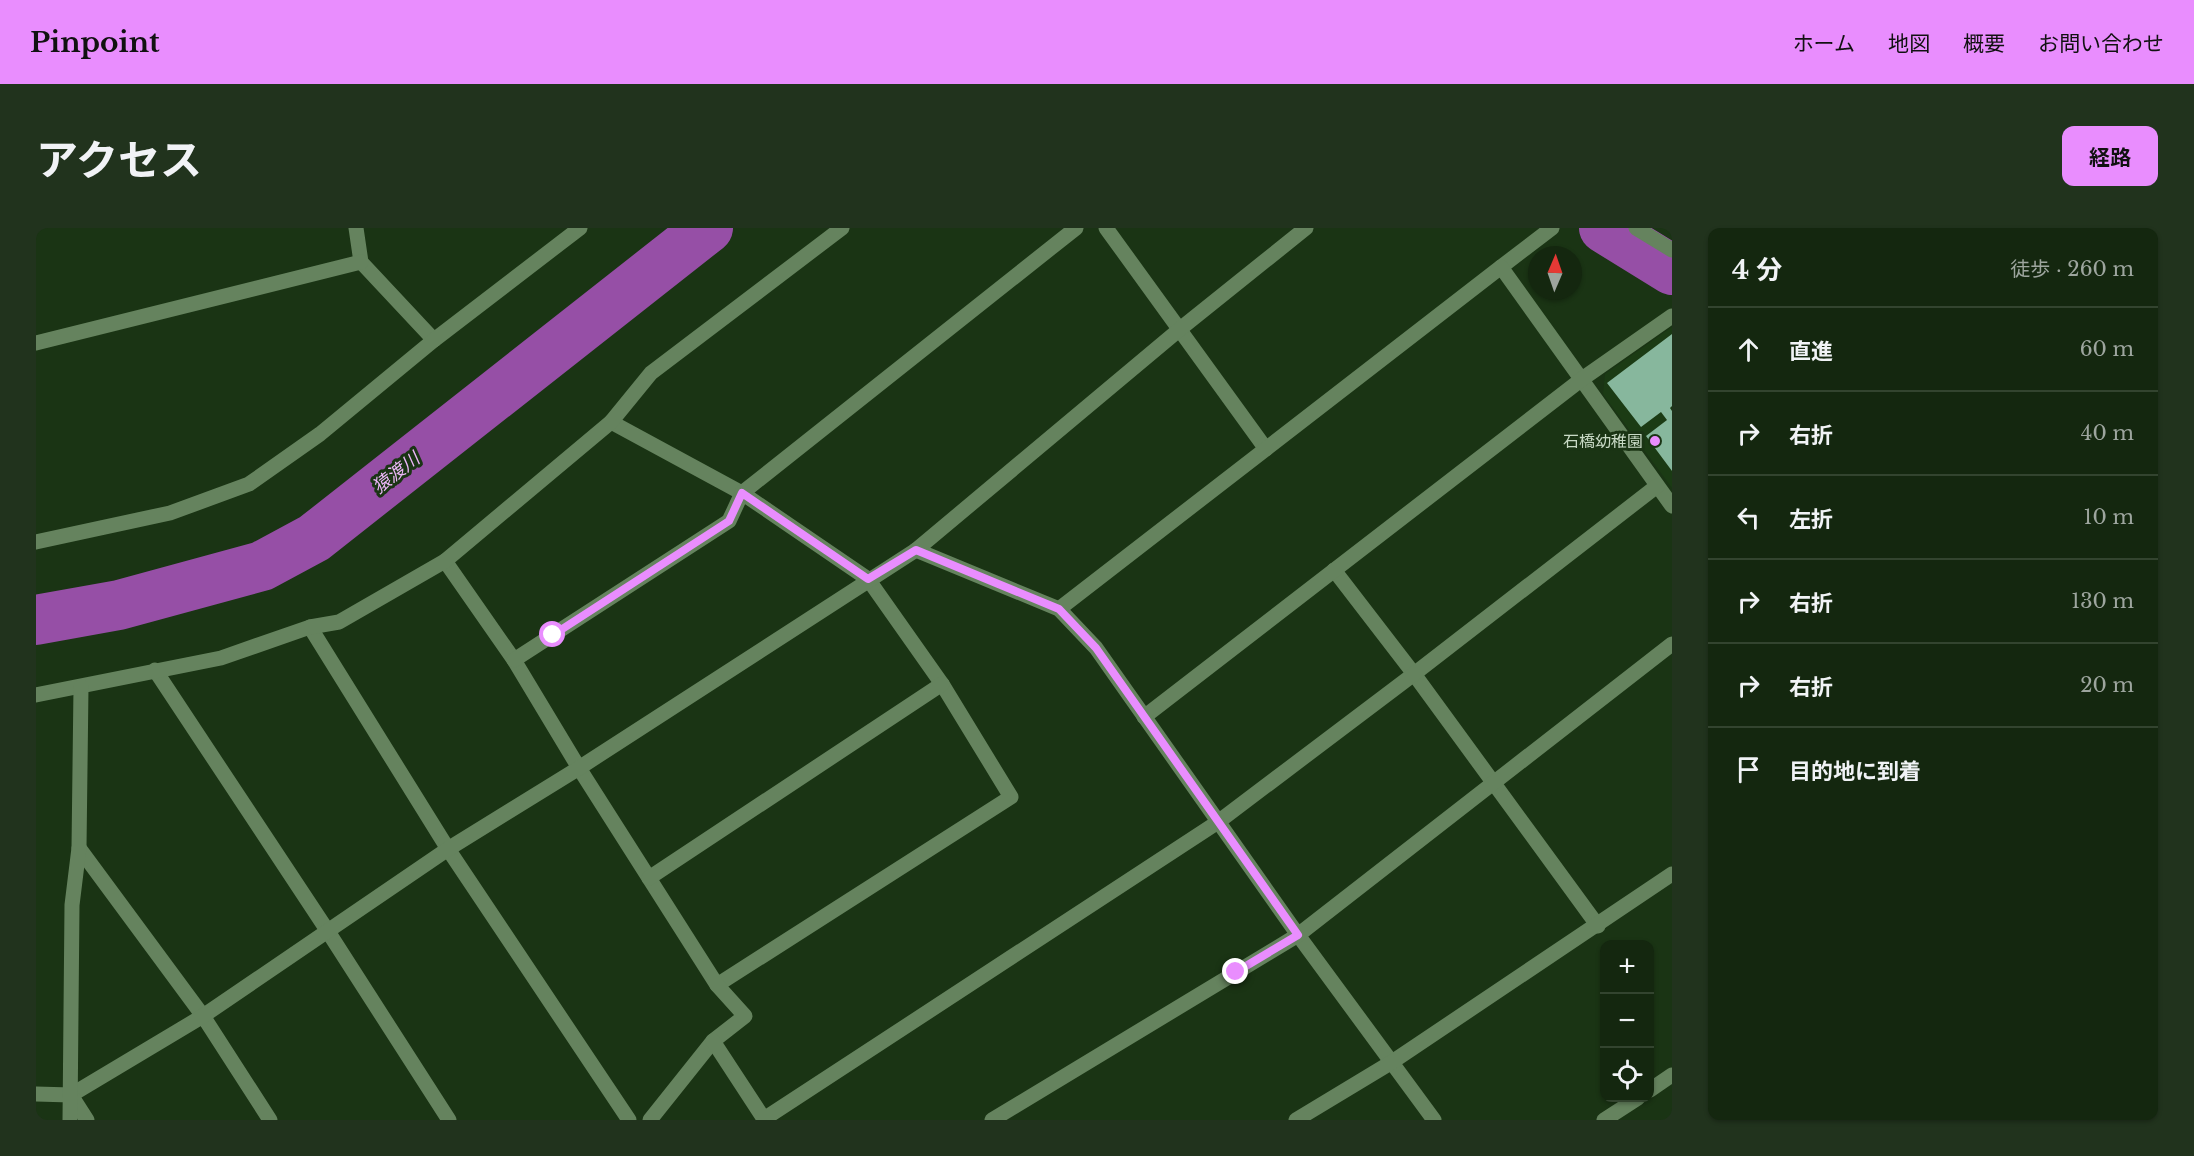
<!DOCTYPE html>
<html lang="ja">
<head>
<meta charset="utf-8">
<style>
  body { margin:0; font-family:"Libre Baskerville","Noto Sans JP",serif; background:#21331d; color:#f1f3f6 }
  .controls { position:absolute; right:18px; bottom:18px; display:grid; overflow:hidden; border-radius:12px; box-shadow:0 2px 4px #0004 }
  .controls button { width:54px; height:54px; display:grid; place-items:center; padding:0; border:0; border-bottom:2px solid #33442f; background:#14270f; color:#f1f3f6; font:30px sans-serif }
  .compass { position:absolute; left:1492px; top:18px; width:54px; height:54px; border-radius:50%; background:#14270f; box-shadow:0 2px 4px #0004; rotate:2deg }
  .stop { position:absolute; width:18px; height:18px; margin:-14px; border:4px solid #e98dfe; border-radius:50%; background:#fff }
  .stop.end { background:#e98dfe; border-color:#fff; box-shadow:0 2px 6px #0008 }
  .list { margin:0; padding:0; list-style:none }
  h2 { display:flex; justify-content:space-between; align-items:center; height:78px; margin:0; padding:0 24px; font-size:26px }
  h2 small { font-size:20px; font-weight:400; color:#9da59e }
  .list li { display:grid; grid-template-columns:39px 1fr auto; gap:18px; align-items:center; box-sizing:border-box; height:84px; padding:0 24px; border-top:2px solid #33442f }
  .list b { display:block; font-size:22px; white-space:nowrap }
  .list em { font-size:20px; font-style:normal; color:#9da59e }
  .icon { flex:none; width:33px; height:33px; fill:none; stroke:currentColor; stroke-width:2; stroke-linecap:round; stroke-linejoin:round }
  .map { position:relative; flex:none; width:1636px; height:892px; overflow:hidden; border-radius:12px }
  header { display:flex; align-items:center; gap:36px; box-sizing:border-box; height:84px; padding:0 30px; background:#e98dfe; color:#111 }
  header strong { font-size:28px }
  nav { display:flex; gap:33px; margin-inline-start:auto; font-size:21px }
  .intro { display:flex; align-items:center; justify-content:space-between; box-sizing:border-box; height:144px; padding:0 36px }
  h1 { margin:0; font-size:42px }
  .button { padding:15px 27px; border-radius:12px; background:#e98dfe; color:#111; font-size:21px; font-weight:700 }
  main { display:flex; gap:36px; padding:0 36px }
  aside { flex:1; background:#14270f; border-radius:12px; box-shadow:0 2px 4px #0004 }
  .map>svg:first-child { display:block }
  .built { fill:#1b3b14 }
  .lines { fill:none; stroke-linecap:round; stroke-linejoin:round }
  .river { stroke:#964fa6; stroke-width:50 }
  .building { fill:#87b79d }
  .minor { stroke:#65835e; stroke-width:15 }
  .tertiary { stroke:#65835e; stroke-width:15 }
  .route { stroke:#e98dfe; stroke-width:8 }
  .poi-dot { fill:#e98dfe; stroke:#1a3414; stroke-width:2 }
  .labels { text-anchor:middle; stroke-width:6; stroke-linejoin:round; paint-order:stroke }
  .poi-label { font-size:16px; fill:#c8d9c5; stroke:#1a3414; text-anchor:end }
  .water-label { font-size:18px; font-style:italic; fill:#edb7f9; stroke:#1a3414 }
</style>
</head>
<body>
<header>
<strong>Pinpoint</strong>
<nav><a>ホーム</a><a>地図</a><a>概要</a><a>お問い合わせ</a></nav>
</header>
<div class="intro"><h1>アクセス</h1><a class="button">経路</a></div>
<main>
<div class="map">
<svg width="1636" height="892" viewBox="0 0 1636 892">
  <rect width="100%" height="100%" fill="#1a3414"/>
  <polygon class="built" points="1636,99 1636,260 1567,166 1569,146"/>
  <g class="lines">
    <g class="river">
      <polyline points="1568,0 1636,42"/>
      <polyline points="0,392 83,377 226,338 278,310 672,0"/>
    </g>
  </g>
  <polygon class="building" points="1636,106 1636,178 1634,180 1636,183 1636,243 1610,208 1631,192 1625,184 1605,199 1571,155"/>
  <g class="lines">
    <g class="minor">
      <polyline points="320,0 325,34 398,112"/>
      <polyline points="1070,0 1230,221"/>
      <polyline points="1600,0 1636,22"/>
      <polyline points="1465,39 1516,0"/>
      <polyline points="0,115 325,34"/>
      <polyline points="575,194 706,265 832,351 906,456 975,569 681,757"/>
      <polyline points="0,314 134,285 213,256 284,206 398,112 544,0"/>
      <polyline points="880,322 1023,381 1060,420 1262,707 1398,892"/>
      <polyline points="409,333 478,432 543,540 681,757 709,788 677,813 614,892"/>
      <polyline points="1298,342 1378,446 1562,698"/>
      <polyline points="1023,381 1465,39 1636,278"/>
      <polyline points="274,399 412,621 593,892"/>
      <polyline points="478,432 693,293 706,265 1040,0"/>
      <polyline points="119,442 291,702 413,892"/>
      <polyline points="0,467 185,430 274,399 303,394 409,333 575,194 615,145 806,0"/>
      <polyline points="1108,489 1546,151 1636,88"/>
      <polyline points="43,620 167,788 234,892"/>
      <polyline points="613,650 906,456"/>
      <polyline points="677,813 728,891 1182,594 1378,446 1621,258"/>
      <polyline points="1614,862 1636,847"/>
      <polyline points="0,866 35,867 167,788 412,621 543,540 880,322 1144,101 1270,0"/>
      <polyline points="35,867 51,892"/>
      <polyline points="34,892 36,677 43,620 45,459"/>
      <polyline points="956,892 1262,707 1636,416"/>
      <polyline points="1568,892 1602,870"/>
    </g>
    <polyline class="tertiary" points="1260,892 1356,834 1636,646"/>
  </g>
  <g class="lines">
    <polyline class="route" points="517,407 693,293 706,265 832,351 880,322 1023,381 1060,420 1262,707 1200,744"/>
  </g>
  <circle class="poi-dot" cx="1619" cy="213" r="6"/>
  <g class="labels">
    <g class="poi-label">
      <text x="1607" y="219">石橋幼稚園</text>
    </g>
    <g class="water-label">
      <text transform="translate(360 245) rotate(-38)" y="6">猿渡川</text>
    </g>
  </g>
</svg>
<div class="controls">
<button>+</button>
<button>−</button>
<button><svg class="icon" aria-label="locate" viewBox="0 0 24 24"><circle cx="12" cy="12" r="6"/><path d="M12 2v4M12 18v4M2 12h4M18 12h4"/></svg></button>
</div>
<svg class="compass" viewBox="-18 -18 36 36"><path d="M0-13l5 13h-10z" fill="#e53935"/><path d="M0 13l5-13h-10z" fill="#9da59e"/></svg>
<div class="stop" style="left:517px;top:407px"></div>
<div class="stop end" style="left:1200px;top:744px"></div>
</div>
<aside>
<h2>4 分<small>徒歩 · 260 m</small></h2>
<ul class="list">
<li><svg class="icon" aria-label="ahead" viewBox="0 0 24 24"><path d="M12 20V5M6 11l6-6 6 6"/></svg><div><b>直進</b></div><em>60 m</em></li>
<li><svg class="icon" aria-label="right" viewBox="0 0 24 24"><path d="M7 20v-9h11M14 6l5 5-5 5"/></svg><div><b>右折</b></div><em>40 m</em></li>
<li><svg class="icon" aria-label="left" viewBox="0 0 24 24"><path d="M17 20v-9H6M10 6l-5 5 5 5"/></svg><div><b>左折</b></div><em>10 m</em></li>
<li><svg class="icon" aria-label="right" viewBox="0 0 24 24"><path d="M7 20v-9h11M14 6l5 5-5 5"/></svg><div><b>右折</b></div><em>130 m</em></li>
<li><svg class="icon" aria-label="right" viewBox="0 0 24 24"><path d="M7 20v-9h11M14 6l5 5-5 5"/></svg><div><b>右折</b></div><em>20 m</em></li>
<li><svg class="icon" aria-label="arrive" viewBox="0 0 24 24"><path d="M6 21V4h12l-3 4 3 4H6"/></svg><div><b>目的地に到着</b></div></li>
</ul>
</aside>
</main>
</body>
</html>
